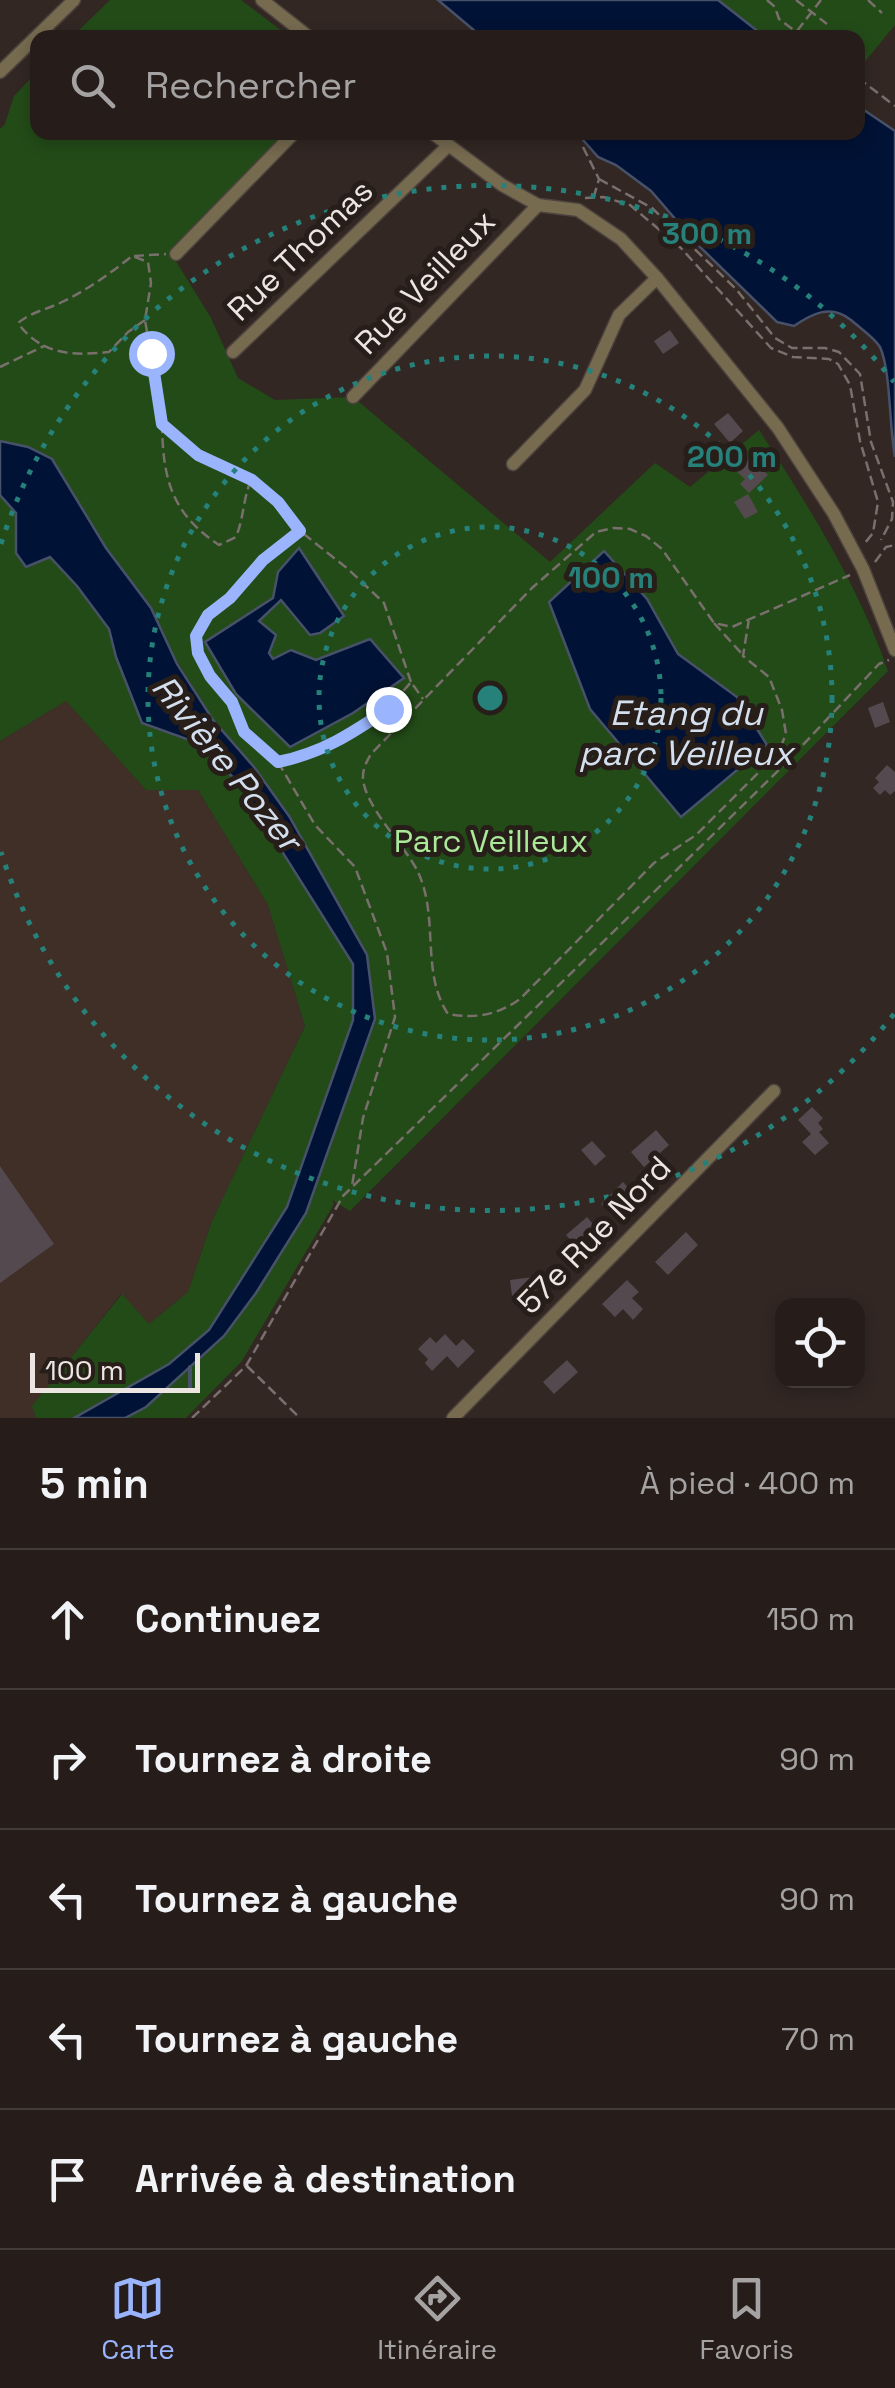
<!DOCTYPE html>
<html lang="fr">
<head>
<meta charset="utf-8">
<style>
  body { margin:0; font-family:"Space Grotesk",sans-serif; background:#322a27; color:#f1f3f6 }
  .controls { position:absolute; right:30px; bottom:30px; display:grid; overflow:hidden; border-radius:20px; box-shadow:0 5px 15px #0003 }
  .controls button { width:90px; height:90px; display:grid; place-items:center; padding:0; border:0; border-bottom:2px solid #423b39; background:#261d1a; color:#f1f3f6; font:50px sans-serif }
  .scale { position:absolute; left:30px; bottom:25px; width:170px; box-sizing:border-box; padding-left:10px; border:5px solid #ece5e2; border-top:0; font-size:28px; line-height:35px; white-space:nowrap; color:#ece5e2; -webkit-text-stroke:8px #281e19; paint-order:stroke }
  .stop { position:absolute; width:30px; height:30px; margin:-22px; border:8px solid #9ab5fd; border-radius:50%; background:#fff }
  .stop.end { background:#9ab5fd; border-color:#fff; box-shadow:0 2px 10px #0008 }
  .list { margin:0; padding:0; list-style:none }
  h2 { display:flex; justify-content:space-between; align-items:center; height:130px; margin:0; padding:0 40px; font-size:42px }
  h2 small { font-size:32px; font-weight:400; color:#a4a2a2 }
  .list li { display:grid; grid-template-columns:65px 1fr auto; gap:30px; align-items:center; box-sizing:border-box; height:140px; padding:0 40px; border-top:2px solid #423b39 }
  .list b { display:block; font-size:38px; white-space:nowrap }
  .list em { font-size:32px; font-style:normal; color:#a4a2a2 }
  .icon { flex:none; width:55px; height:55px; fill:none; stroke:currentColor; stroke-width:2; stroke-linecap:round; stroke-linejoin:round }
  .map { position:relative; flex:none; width:895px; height:1418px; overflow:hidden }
  .search { position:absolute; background:#261d1a; box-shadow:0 5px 15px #0003; left:30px; right:30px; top:30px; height:110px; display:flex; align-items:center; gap:25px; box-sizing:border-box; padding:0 35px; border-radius:20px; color:#a4a2a2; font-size:38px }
  .sheet { height:830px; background:#261d1a }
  nav { display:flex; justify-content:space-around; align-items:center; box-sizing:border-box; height:140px; border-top:2px solid #423b39; background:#261d1a; font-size:28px; color:#a4a2a2 }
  nav a { display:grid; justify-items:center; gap:5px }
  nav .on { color:#9ab5fd }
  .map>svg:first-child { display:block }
  .built { fill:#3f2f27 }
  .green { fill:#234b18 }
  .water { fill:#001235; stroke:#475169; stroke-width:2.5 }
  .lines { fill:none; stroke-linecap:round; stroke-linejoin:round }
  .stream { stroke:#475169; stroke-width:4 }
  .building { fill:#54494f }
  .minor-casing { stroke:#4c423e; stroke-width:15 }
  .path { stroke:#796f6c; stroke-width:2.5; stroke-dasharray:10 5; stroke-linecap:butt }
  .minor { stroke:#766a4f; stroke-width:12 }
  .route { stroke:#9ab5fd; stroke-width:12 }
  .ring { fill:none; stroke:#25817a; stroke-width:5; stroke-dasharray:5 10 }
  .labels { text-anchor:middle; stroke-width:10; stroke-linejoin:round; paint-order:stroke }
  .street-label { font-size:32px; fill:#ece5e2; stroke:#281e19 }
  .park-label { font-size:32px; fill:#a9e999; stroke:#281e19 }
  .water-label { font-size:35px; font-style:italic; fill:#d3dfee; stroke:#281e19 }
  .centre { fill:#25817a; stroke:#281e19; stroke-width:5 }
  .ring-label { font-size:30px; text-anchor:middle; font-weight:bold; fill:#25817a; stroke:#281e19; stroke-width:10; stroke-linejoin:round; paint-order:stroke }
</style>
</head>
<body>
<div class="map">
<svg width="895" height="1418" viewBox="0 0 895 1418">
  <rect width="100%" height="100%" fill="#322723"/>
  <polygon class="built" points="66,701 146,790 198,790 268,905 305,1026 212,1221 188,1292 148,1325 121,1294 33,1406 36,1418 0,1418 0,741"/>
  <g class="green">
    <polygon points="110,0 241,0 290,37 72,37"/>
    <polygon points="718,0 895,0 895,25 858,70 858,38 765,37"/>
    <path d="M37 72 38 132 286 133 174 258 211 318 238 378 275 400 353 397 550 562 655 463 690 487 759 430C809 507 858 584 888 671L350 1211 332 1200 334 1204 242 1361 186 1418H125L146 1407 224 1336 306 1213 375 1019 367 955 213 719 52 460 0 443V129L5 124 14 96Z"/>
    <polygon points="0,495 16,513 16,553 25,566 50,556 77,586 109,629 116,657 142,722 198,743 239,783 353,964 353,1020 287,1207 209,1330 169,1364 76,1418 36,1418 32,1406 122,1294 149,1324 188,1292 212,1221 305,1026 268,905 198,790 146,790 66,701 0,741"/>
  </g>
  <g class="water">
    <polygon points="438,0 718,0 765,37 482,37"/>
    <path d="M858 106 895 131V457C889 427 891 371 880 347 874 337 860 328 851 320 831 304 813 313 794 326L777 322 696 243 651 191 616 165 598 157 577 133 858 132Z"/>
    <polygon points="0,441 28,447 52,459 106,548 151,608 177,664 213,720 254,767 289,816 367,955 375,1019 306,1213 256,1293 224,1336 146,1407 125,1418 74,1418 169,1364 209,1330 287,1207 353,1020 353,964 239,783 198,743 142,723 116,657 109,629 77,586 50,557 26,567 16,553 16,513 0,495"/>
    <polygon points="299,548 344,616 320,633 310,635 281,600 259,621 276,635 269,653 273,659 291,650 316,660 370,639 404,678 353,713 290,747 236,694 205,642 273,598 278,572"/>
    <polygon points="604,551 647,599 678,654 737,697 767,745 681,817 590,709 549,602"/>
  </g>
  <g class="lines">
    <polyline class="stream" points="190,1390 190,1367"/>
  </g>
  <g class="building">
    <polygon points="670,330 679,343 663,354 654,341"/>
    <polygon points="728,413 743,431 730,443 714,424"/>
    <polygon points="751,458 768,475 749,493 740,484 745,479 737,472"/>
    <polygon points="748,494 758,512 745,519 734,502"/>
    <polygon points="883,702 890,722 875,728 868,708"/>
    <polygon points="887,765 895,772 895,791 890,795 885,790 880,795 873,788 879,782 875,778"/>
    <polygon points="812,1107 823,1118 818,1123 823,1129 819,1132 829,1143 815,1155 802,1142 811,1134 798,1120"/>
    <polygon points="656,1130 669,1145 644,1167 631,1152"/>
    <polygon points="592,1141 606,1156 595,1166 581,1150"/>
    <polygon points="0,1166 54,1244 0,1283"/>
    <polygon points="623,1182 634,1194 612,1216 601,1204"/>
    <polygon points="587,1217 598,1230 577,1247 566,1235"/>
    <polygon points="686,1232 698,1245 668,1275 655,1262"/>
    <polygon points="533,1277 536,1293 512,1296 510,1280"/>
    <polygon points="627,1280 639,1292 632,1298 643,1309 633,1320 623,1309 615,1317 602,1304"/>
    <polygon points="445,1334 456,1346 463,1339 475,1351 458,1368 447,1356 432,1371 425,1363 428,1359 418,1349 430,1337 436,1343"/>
    <polygon points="567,1360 578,1372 554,1394 543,1382"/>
  </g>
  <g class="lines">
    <g class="minor-casing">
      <g id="minor">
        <polyline points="262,0 310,38"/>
        <polyline points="0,72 74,0"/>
        <polyline points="431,132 502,185 538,205 578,210 621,239 657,278 778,428 834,514 863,569 895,650"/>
        <polyline points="176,254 295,132"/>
        <polyline points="233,352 448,146"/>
        <polyline points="353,397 538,205"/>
        <polyline points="513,464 585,390 619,315 657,278"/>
        <polyline points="453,1418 774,1091"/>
      </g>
    </g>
    <g class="path">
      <polyline points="767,0 775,7 779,19 804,38"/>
      <polyline points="796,0 827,24"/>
      <polyline points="868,0 882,13"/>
      <polyline points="797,31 821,0"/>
      <polyline points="858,78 895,106"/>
      <polyline points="583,147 599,179 594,196"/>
      <polyline points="599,179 652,208 736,289 775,338 792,348 825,348 839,352 860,374 871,442 893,502 892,519 881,540"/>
      <polyline points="585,198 603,197 630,205 681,248 771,348 793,357 829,359 838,364 850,385 860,441 878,502 873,533 865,543"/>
      <polyline points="134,256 166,254"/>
      <path d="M145 320 128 332 109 352C73 356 41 355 18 323 33 311 46 310 62 302 87 290 111 273 132 256L148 262 151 283 145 320 162 424"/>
      <polyline points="0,367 44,346"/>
      <path d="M251 480 198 455 162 424C163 479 171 513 219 545L236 537C244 517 243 499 251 480L278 502 299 530"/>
      <polyline points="875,562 886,547 895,545"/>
      <path d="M749 619 743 656 769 677 782 710 786 734 778 753 696 835 654 863 520 999C498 1015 475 1019 448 1014 420 972 440 916 417 870 404 845 362 803 363 776 363 768 367 761 371 754L532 588 596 532 613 528 630 529 646 536 662 549 714 623 732 627 850 575"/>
      <polyline points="714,623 742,654"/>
      <path d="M411 682 384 603 348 569 300 531 263 560 229 597 208 615 196 636 198 653 210 676 232 702 244 732 278 762C332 751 376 724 411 682L423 699"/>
      <polyline points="278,762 315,825 355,867 387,953 395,1017 363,1118 352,1186"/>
      <polyline points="247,1366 300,1418"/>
      <polyline points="192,1418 246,1366 343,1196 783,766 879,664 889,660"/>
    </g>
    <use href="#minor" class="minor"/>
  </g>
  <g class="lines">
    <path class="route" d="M151 353 162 424 198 455 252 480 278 502 300 531 263 560 230 598 208 615 196 636 198 653 210 676 232 702 244 732 278 762C322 753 351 734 388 709"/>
  </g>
  <g class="ring">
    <circle cx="490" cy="698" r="171"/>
    <circle cx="490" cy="698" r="342"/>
    <path d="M894 1014A513 513 0 0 1 1 852M1 544A513 513 0 0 1 894 382"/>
  </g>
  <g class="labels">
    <g class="street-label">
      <text transform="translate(300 250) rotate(-44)" y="11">Rue Thomas</text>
      <text transform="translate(425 282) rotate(-46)" y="11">Rue Veilleux</text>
      <text transform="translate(594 1235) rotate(-46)" y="11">57e Rue Nord</text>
    </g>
    <g class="park-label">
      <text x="491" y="852">Parc Veilleux</text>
    </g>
    <g class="water-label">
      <text x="686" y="725">Etang du<tspan x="686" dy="40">parc Veilleux</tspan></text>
      <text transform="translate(227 763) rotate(51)" y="12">Rivière Pozer</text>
    </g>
  </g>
  <circle cx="490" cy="698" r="15" class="centre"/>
  <g class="ring-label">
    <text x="707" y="244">300 m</text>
    <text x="732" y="467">200 m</text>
    <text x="611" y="588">100 m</text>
  </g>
</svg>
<div class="controls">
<button><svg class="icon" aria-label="locate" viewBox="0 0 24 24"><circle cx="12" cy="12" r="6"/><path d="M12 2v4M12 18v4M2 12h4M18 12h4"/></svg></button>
</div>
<div class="scale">100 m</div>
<div class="stop" style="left:151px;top:353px"></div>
<div class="stop end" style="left:388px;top:709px"></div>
<div class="search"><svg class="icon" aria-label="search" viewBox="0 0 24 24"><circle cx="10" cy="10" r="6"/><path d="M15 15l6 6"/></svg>Rechercher</div>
</div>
<section class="sheet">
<h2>5 min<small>À pied · 400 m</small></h2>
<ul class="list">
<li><svg class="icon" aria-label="ahead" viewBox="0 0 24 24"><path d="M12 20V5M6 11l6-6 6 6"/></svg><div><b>Continuez</b></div><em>150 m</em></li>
<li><svg class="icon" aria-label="right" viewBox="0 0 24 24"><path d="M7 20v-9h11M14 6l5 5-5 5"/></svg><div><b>Tournez à droite</b></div><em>90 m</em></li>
<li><svg class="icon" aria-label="left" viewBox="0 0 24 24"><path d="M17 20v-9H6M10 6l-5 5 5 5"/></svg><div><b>Tournez à gauche</b></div><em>90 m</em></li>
<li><svg class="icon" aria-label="left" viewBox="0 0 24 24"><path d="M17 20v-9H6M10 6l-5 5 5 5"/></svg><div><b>Tournez à gauche</b></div><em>70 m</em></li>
<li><svg class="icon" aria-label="arrive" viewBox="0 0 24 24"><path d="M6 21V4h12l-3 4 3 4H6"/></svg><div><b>Arrivée à destination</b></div></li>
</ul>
</section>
<nav>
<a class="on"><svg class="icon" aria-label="map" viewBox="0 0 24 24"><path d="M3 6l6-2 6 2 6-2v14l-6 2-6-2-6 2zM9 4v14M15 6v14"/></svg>Carte</a>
<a><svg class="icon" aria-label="directions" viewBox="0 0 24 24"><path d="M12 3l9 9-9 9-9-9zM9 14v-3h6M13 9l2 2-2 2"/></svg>Itinéraire</a>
<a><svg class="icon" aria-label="saved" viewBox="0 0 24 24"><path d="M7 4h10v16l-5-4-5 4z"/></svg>Favoris</a>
</nav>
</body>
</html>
